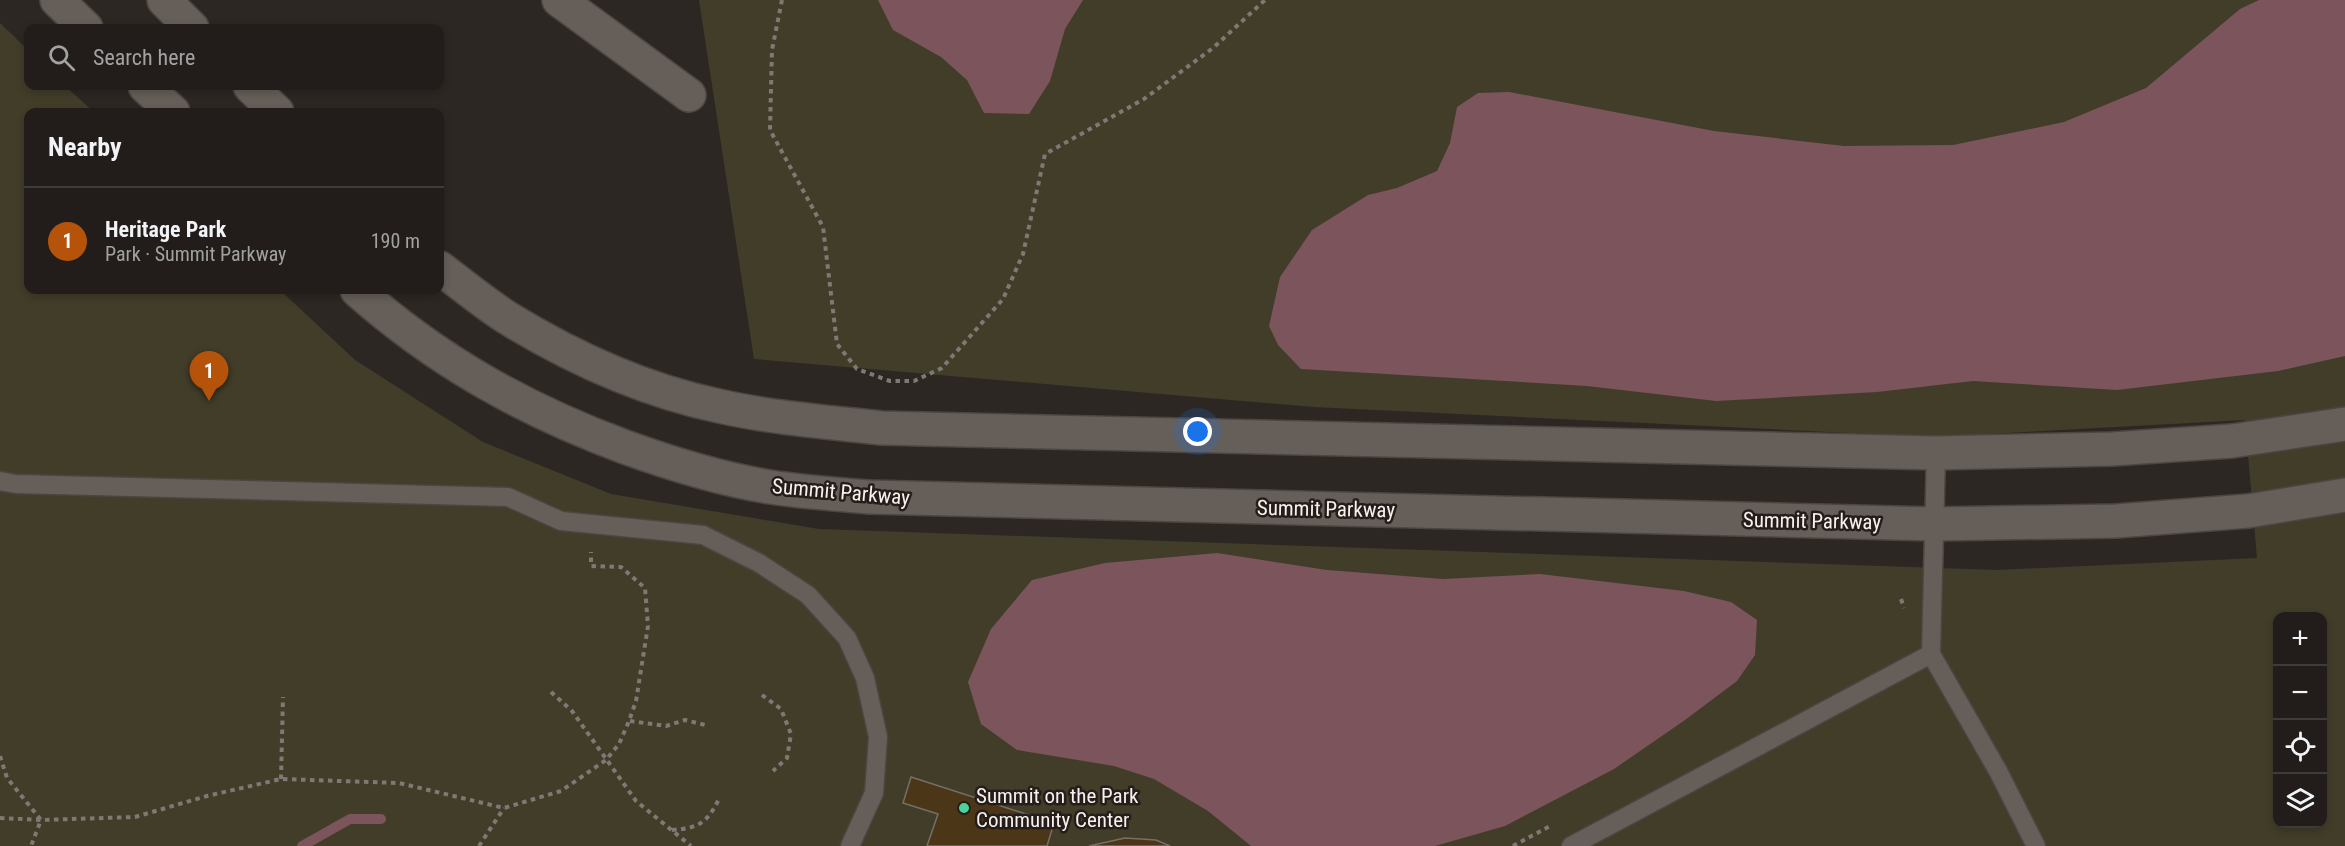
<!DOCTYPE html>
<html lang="en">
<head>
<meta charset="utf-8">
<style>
  body { margin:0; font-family:"Roboto Condensed",sans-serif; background:#2e2a27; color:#f1f3f6 }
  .controls { position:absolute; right:18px; bottom:18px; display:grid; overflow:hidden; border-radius:12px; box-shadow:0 3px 9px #0003 }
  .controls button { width:54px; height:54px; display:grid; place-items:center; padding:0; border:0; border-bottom:2px solid #3f3b39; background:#221d1a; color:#f1f3f6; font:30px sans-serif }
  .you { position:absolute; left:1198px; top:432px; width:21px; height:21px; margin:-15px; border:4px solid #fff; border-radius:50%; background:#1a73e8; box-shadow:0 0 0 9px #1a73e833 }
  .badge { display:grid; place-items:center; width:39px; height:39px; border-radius:50%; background:#b45309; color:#fff; font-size:20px; font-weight:700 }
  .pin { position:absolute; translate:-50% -50px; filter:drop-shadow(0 2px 3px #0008) }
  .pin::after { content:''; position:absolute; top:32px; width:21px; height:18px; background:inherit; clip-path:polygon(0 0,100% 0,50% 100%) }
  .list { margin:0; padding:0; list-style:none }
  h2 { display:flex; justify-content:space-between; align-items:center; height:78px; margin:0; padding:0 24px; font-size:26px }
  h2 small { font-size:20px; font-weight:400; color:#a2a2a2 }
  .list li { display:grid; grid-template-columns:39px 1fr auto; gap:18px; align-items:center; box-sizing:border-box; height:108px; padding:0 24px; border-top:2px solid #3f3b39 }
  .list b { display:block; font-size:22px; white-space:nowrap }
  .list p { margin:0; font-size:20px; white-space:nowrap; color:#a2a2a2 }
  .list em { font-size:20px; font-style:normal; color:#a2a2a2 }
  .icon { flex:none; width:33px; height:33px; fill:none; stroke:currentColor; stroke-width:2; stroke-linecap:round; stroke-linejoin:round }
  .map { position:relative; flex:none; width:2345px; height:846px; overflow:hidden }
  .search { position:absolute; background:#221d1a; box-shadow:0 3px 9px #0003; left:24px; top:24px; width:420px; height:66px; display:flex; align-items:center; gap:15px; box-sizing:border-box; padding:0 21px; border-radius:12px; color:#a2a2a2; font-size:22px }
  .panel { position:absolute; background:#221d1a; box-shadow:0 3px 9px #0003; left:24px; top:108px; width:420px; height:186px; border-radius:12px }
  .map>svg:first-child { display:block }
  .green { fill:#423d29; fill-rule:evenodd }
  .water { fill:#7c545b }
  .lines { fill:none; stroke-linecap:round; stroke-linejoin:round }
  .stream { stroke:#7c545b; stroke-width:10 }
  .building { fill:#4c3618; stroke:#756f68; stroke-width:1.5 }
  .lane-casing { stroke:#4c4542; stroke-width:21 }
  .street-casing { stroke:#4c4542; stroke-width:36 }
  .secondary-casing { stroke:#4c4542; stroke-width:36 }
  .path { stroke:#7e7975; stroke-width:4; stroke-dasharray:4.5 4.5; stroke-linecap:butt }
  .lane { stroke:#665e59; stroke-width:18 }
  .street { stroke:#665e59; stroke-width:33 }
  .secondary { stroke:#665e59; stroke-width:33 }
  .poi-dot { fill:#4ad49c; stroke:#241d19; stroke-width:2 }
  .labels { text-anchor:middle; stroke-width:5; stroke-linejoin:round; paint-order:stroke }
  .street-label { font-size:21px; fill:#f6f1ee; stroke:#241d19 }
  .poi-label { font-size:21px; fill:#f6f1ee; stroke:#241d19; text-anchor:start }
</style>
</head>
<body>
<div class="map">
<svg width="2345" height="846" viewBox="0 0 2345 846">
  <rect width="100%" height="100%" fill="#2d2723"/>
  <path class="green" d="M699 0H2345V846H0V23L28 50V86H65L94 112H28V290H280L355 360 483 442 611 494 819 529 1997 570 2257 558 2245 420 1932 437 1314 407 754 359ZM2278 616H2322V824H2278Z"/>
  <g class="water">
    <polygon points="878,0 1083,0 1065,29 1050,81 1029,114 984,113 967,80 941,57 893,30"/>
    <polygon points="2259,0 2345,0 2345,356 2278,371 2117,390 1973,381 1877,392 1716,401 1587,386 1301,369 1278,345 1269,326 1280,277 1312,230 1368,195 1397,188 1437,171 1450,143 1457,107 1478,93 1509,92 1714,131 1844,146 1953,145 2064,122 2146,88 2240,9"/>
    <polygon points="1217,553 1327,570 1443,579 1540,574 1684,591 1731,602 1757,620 1755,655 1737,681 1685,720 1614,769 1505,826 1435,846 1251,846 1208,811 1154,779 1114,766 1017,750 981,724 968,682 991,629 1032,580 1105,563"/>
  </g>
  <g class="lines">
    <polyline class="stream" points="302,846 350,819 381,819"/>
  </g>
  <g class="building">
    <polygon points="911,777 1054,823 1047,846 927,846 938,814 903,803"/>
    <polygon points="1125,838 1156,840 1170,846 1089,846"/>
  </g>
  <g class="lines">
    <g class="lane-casing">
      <g id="lane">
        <polyline points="1936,453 1931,654 1998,771 2036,846"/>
        <polyline points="0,481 16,484 508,497 561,521 703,535 759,563 808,595 847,638 865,678 878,737 874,793 850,846"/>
        <polyline points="1571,846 1931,654"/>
      </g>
    </g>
    <g class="street-casing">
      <polyline id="street" points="559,0 689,95"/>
    </g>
    <g class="secondary-casing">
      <g id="secondary">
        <polyline points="57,0 86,28"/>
        <polyline points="164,0 192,28"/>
        <polyline points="145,86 173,112"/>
        <polyline points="250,86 277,112"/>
        <path d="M440 268C461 284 483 302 506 317 571 357 643 390 719 406 772 418 827 422 881 428L1936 453 2112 449 2232 441 2345 424"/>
        <path d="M357 290C437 361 525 410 625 447 672 464 720 479 770 487 802 492 836 494 869 497L1935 524 2116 521 2248 511 2345 495"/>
      </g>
    </g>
    <g class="path">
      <polyline points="782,0 772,50 770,130 823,227 837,344 857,369 890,381 914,381 942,368 1003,299 1023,254 1045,154 1144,99 1213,48 1265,0"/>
      <polyline points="1901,599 1904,608"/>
      <polyline points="551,692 572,711 636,801 691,846"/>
      <polyline points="762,695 781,709 791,734 787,758 773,771"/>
      <polyline points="630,721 666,726 685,720 705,725"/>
      <polyline points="0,756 7,778 41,820 31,846"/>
      <polyline points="281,779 283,697"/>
      <polyline points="0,818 41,820 135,817 207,796 281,779 399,783 504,808 561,791 606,760 619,744 629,721 636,701 648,626 645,588 621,567 591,566 591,552"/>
      <path d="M672 830C699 828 707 823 719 799"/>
      <polyline points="479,846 504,808"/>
      <polyline points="1513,846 1552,825"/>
    </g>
    <use href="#lane" class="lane"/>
    <use href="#street" class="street"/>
    <use href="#secondary" class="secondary"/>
  </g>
  <circle class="poi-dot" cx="964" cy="808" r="6"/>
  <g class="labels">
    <g class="street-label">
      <text transform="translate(841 492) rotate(5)" y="7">Summit Parkway</text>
      <text transform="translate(1326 509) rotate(1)" y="7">Summit Parkway</text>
      <text transform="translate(1812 521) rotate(1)" y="7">Summit Parkway</text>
    </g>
    <g class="poi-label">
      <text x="976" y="803">Summit on the Park<tspan x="976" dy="24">Community Center</tspan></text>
    </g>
  </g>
</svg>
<div class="controls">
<button>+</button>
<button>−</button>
<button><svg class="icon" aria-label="locate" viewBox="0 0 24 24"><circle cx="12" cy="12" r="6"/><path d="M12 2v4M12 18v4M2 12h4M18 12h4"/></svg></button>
<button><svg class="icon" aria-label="layers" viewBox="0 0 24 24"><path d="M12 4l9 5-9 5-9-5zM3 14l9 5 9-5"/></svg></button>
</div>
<div class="you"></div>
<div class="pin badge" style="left:209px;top:401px">1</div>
<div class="search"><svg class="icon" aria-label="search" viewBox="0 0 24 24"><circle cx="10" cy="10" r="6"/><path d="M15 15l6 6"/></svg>Search here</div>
<section class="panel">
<h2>Nearby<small></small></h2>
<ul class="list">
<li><span class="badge">1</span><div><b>Heritage Park</b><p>Park · Summit Parkway</p></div><em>190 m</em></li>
</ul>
</section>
</div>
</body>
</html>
